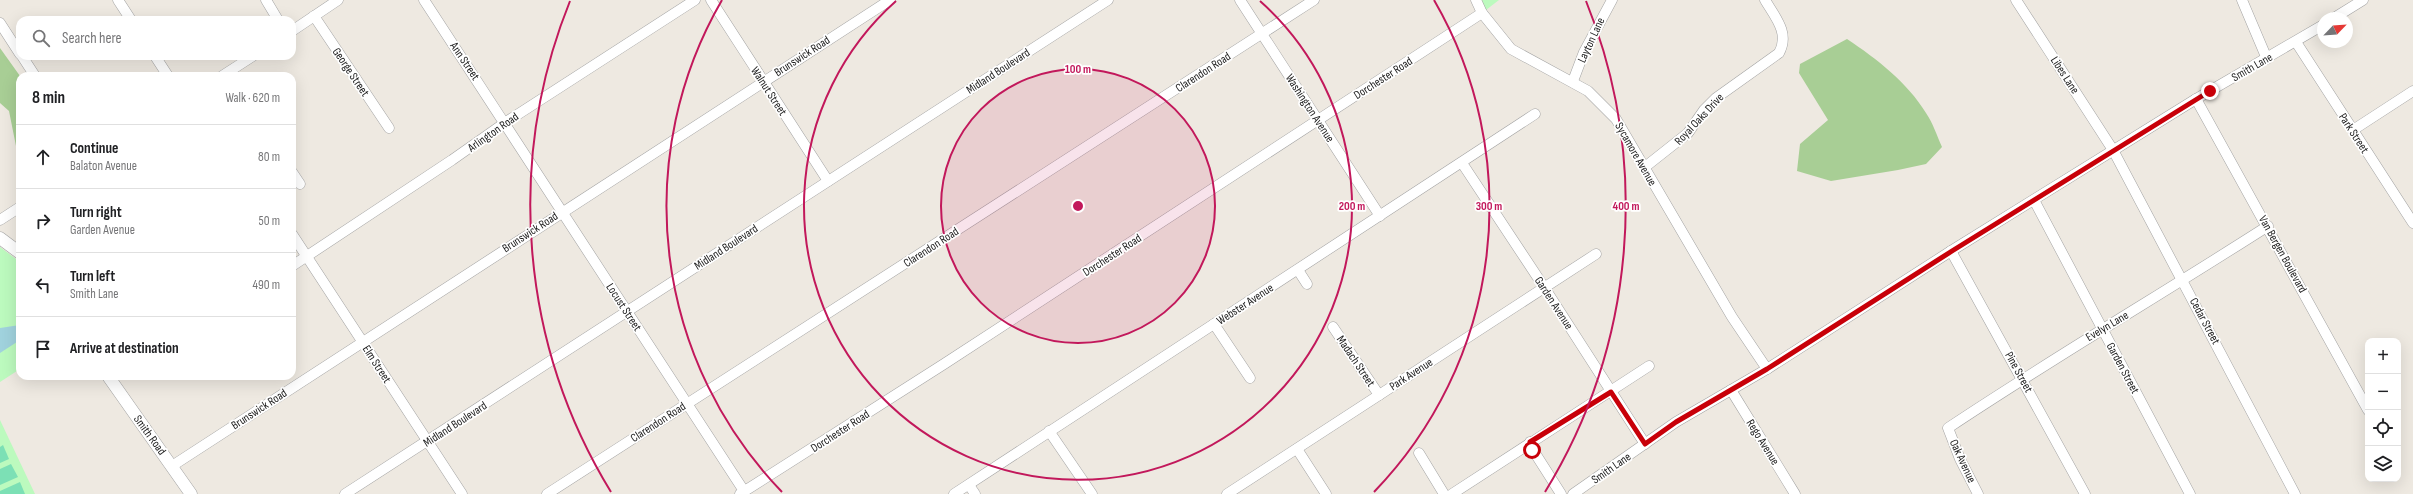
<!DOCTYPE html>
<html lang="en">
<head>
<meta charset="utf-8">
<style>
  body { margin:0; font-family:"Sofia Sans Condensed",sans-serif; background:#f2f2f2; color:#202124 }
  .controls { position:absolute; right:12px; bottom:12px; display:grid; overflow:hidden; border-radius:8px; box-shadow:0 4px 16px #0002 }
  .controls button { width:36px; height:36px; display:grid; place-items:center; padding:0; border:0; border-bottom:1px solid #e0e0e0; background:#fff; color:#202124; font:20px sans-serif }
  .compass { position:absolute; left:2317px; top:12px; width:36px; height:36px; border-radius:50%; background:#fff; box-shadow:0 4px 16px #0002; rotate:65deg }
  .stop { position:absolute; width:12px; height:12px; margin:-9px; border:3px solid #c80009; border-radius:50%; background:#fff }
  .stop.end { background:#c80009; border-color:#fff; box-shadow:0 1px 4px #0008 }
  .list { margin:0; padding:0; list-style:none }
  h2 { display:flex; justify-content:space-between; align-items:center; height:52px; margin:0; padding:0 16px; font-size:17px }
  h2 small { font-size:13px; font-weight:400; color:#757577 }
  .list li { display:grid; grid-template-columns:26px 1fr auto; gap:12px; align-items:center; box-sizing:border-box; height:64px; padding:0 16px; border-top:1px solid #e0e0e0 }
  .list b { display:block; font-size:15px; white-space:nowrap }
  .list p { margin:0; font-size:13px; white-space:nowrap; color:#757577 }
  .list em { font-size:13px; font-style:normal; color:#757577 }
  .icon { flex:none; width:22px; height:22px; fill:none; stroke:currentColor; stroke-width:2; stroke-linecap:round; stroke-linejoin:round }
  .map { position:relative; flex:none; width:2413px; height:494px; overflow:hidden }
  .search { position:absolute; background:#fff; box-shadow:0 4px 16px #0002; left:16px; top:16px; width:280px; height:44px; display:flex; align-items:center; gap:10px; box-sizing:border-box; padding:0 14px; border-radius:12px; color:#757577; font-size:15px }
  .panel { position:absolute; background:#fff; box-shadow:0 4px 16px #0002; left:16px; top:72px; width:280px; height:308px; border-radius:12px }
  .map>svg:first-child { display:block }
  .forest { fill:#a8ce95 }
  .park { fill:#bcfabe }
  .pitch { fill:#7ce0b5 }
  .water { fill:#a0d2dd }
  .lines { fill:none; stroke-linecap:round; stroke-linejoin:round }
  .minor-casing { stroke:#a3a3a3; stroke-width:11 }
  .tertiary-casing { stroke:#a3a3a3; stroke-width:13 }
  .minor { stroke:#fff; stroke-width:10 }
  .tertiary { stroke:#fff; stroke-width:12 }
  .route { stroke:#c80009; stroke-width:5 }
  .ring { fill:none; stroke:#c2185b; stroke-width:2 }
  .labels { text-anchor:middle; stroke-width:3.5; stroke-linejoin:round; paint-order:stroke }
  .street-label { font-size:12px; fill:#1c1c1c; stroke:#fff }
  .centre { fill:#c2185b; stroke:#fff; stroke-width:2 }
  .ring-label { font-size:12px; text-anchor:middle; font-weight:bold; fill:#c2185b; stroke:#fff; stroke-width:3.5; stroke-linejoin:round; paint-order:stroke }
</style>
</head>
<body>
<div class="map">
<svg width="2413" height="494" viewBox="0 0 2413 494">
  <rect width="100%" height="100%" fill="#eee9e1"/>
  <g class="forest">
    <path d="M1847 39C1877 59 1907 82 1926 113 1933 123 1937 136 1942 147L1926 164 1898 170 1831 181 1797 171 1800 144 1828 120 1799 73 1800 64Z"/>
    <polygon points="0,48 20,76 20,166 9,111 0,103"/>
  </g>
  <g class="park">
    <polygon points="1476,0 1499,0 1482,13"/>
    <polygon points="0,247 20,262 20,369 0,382"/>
    <polygon points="0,420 35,494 0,494"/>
  </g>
  <g class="pitch">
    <polygon points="3,445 9,459 0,463 0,447"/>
    <polygon points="11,464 18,477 0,485 0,469"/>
    <polygon points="20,482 25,494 0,494 0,491"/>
  </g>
  <polygon class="water" points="20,325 20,340 0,353 0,328"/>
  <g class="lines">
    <g class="minor-casing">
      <g id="minor">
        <polyline points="118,0 131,20"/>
        <polyline points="266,0 278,20"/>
        <polyline points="424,0 744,491"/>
        <polyline points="711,0 828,181"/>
        <polyline points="1240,0 1380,216"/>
        <polyline points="1476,0 1482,13 1511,49 1588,91 1616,119 1732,317 1767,369"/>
        <polyline points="2016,0 2113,150 2295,494"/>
        <polyline points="2242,0 2267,59"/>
        <polyline points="314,16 389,128"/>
        <polyline points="2334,18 2363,0"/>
        <polyline points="0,23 20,54"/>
        <polyline points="292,31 338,0"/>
        <polyline points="2296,42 2413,223"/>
        <polyline points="22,56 35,76"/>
        <polyline points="155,56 168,76"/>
        <polyline points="222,76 253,56"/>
        <polyline points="1573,81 1584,52 1612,0"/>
        <polyline points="2196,99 2368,410"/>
        <polyline points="2353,130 2413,91"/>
        <polyline points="1462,163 1544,287 1645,444"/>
        <path d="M1645 167 1688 133 1704 110 1716 98 1779 53C1790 33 1775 17 1765 0"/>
        <polyline points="292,172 300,184"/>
        <polyline points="2034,200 2190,494"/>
        <polyline points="0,220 20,207"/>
        <polyline points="292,234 462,494"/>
        <polyline points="1951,251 2085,494"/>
        <polyline points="292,266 452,160 506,122 695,0"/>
        <polyline points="1298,270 1307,284"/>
        <polyline points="1214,324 1250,378"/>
        <polyline points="1333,327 1379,395"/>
        <polyline points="1731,390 1795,494"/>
        <polyline points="1049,431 1092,494"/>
        <polyline points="1530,442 1533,450 1561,494"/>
        <polyline points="1297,449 1326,494"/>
        <polyline points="1419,453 1444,494"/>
        <polyline points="172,466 890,0"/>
        <polyline points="969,485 975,494"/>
        <polyline points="345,494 1108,0"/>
        <polyline points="547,494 1314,0"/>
        <polyline points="740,494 944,364 1482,13"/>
        <polyline points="954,494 1535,114"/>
        <polyline points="1227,494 1596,254"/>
        <polyline points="1452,494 1649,366"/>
        <polyline points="1573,494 1676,422 1767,369 1951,251 2196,99 2323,25"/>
        <path d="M1978 494 1960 459 1948 428C2053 358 2162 294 2268 226"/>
      </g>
    </g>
    <g class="tertiary-casing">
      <g id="tertiary">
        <polyline points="0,238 20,253"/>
        <polyline points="108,376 191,494"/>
      </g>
    </g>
    <use href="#minor" class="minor"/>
    <use href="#tertiary" class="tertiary"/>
  </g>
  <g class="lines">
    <polyline class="route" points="1532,450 1530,442 1611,392 1645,444 1676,422 1767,369 1952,251 2210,91"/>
  </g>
  <circle cx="1078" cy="206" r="137" fill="#c2185b" fill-opacity=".12"/>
  <g class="ring">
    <circle cx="1078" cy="206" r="137"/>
    <path d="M1260 1A274 274 0 1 1 896 1"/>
    <path d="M782 492A411 411 0 0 1 722 0M1434 0A411 411 0 0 1 1374 492"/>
    <path d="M611 492A548 548 0 0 1 570 1M1586 1A548 548 0 0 1 1545 492"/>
  </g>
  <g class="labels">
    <g class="street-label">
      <text transform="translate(1591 40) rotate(-65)" y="4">Layton Lane</text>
      <text transform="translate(802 56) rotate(-33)" y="4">Brunswick Road</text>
      <text transform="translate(465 61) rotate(56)" y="4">Ann Street</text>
      <text transform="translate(2252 67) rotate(-30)" y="4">Smith Lane</text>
      <text transform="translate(998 71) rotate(-33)" y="4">Midland Boulevard</text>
      <text transform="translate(351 72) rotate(56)" y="4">George Street</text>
      <text transform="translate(1203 72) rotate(-33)" y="4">Clarendon Road</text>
      <text transform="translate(2065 75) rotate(57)" y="4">Libes Lane</text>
      <text transform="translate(1383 78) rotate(-33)" y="4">Dorchester Road</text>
      <text transform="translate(769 91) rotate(57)" y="4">Walnut Street</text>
      <text transform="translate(1310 108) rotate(57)" y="4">Washington Avenue</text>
      <text transform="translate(1699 119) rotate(-47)" y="4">Royal Oaks Drive</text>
      <text transform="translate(493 132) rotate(-35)" y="4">Arlington Road</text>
      <text transform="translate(2354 133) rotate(57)" y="4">Park Street</text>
      <text transform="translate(1636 154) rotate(60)" y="4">Sycamore Avenue</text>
      <text transform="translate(530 232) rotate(-33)" y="4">Brunswick Road</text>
      <text transform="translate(726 247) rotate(-33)" y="4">Midland Boulevard</text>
      <text transform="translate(931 247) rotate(-33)" y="4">Clarendon Road</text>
      <text transform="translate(2283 254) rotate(61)" y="4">Van Bergen Boulevard</text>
      <text transform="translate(1112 255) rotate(-33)" y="4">Dorchester Road</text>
      <text transform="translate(1554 303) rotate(57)" y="4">Garden Avenue</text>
      <text transform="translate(1245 304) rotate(-33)" y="4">Webster Avenue</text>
      <text transform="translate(624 307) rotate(57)" y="4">Locust Street</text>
      <text transform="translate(2205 321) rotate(62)" y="4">Cedar Street</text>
      <text transform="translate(2107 326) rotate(-31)" y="4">Evelyn Lane</text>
      <text transform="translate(1356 361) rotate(56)" y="4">Madach Street</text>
      <text transform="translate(377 364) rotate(57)" y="4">Elm Street</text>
      <text transform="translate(2123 368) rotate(62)" y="4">Garden Street</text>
      <text transform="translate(2019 372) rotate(61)" y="4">Pine Street</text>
      <text transform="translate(1411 374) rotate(-33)" y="4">Park Avenue</text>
      <text transform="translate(259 409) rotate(-33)" y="4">Brunswick Road</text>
      <text transform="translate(658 422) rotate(-33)" y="4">Clarendon Road</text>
      <text transform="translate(455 424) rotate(-33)" y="4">Midland Boulevard</text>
      <text transform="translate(840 431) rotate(-33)" y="4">Dorchester Road</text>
      <text transform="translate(150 435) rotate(54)" y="4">Smith Road</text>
      <text transform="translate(1763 442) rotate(58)" y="4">Rego Avenue</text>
      <text transform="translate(1963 461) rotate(65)" y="4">Oak Avenue</text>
      <text transform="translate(1611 468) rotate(-35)" y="4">Smith Lane</text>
    </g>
  </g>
  <circle cx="1078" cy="206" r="6" class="centre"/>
  <g class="ring-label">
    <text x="1078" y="73">100 m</text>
    <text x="1352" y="210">200 m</text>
    <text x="1489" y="210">300 m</text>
    <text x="1626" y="210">400 m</text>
  </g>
</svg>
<div class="controls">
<button>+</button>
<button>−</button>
<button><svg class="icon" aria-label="locate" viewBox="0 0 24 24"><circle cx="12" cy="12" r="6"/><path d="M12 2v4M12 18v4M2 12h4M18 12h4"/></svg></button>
<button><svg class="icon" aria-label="layers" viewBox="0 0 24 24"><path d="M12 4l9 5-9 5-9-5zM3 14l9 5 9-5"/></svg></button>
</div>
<svg class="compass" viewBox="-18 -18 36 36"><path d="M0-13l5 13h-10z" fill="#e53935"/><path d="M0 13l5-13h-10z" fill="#757577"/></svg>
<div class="stop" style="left:1532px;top:450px"></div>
<div class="stop end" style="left:2210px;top:91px"></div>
<div class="search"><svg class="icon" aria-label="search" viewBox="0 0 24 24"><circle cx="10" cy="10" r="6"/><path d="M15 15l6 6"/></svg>Search here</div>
<section class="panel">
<h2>8 min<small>Walk · 620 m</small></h2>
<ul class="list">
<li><svg class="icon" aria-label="ahead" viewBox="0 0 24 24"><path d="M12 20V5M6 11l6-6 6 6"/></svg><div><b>Continue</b><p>Balaton Avenue</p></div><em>80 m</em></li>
<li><svg class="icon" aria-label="right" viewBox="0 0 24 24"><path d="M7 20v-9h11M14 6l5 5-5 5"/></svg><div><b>Turn right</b><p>Garden Avenue</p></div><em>50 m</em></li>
<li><svg class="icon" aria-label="left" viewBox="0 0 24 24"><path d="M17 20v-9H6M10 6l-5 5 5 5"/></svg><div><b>Turn left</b><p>Smith Lane</p></div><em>490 m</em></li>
<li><svg class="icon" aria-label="arrive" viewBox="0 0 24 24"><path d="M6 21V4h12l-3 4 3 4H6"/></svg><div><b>Arrive at destination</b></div></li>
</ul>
</section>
</div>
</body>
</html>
